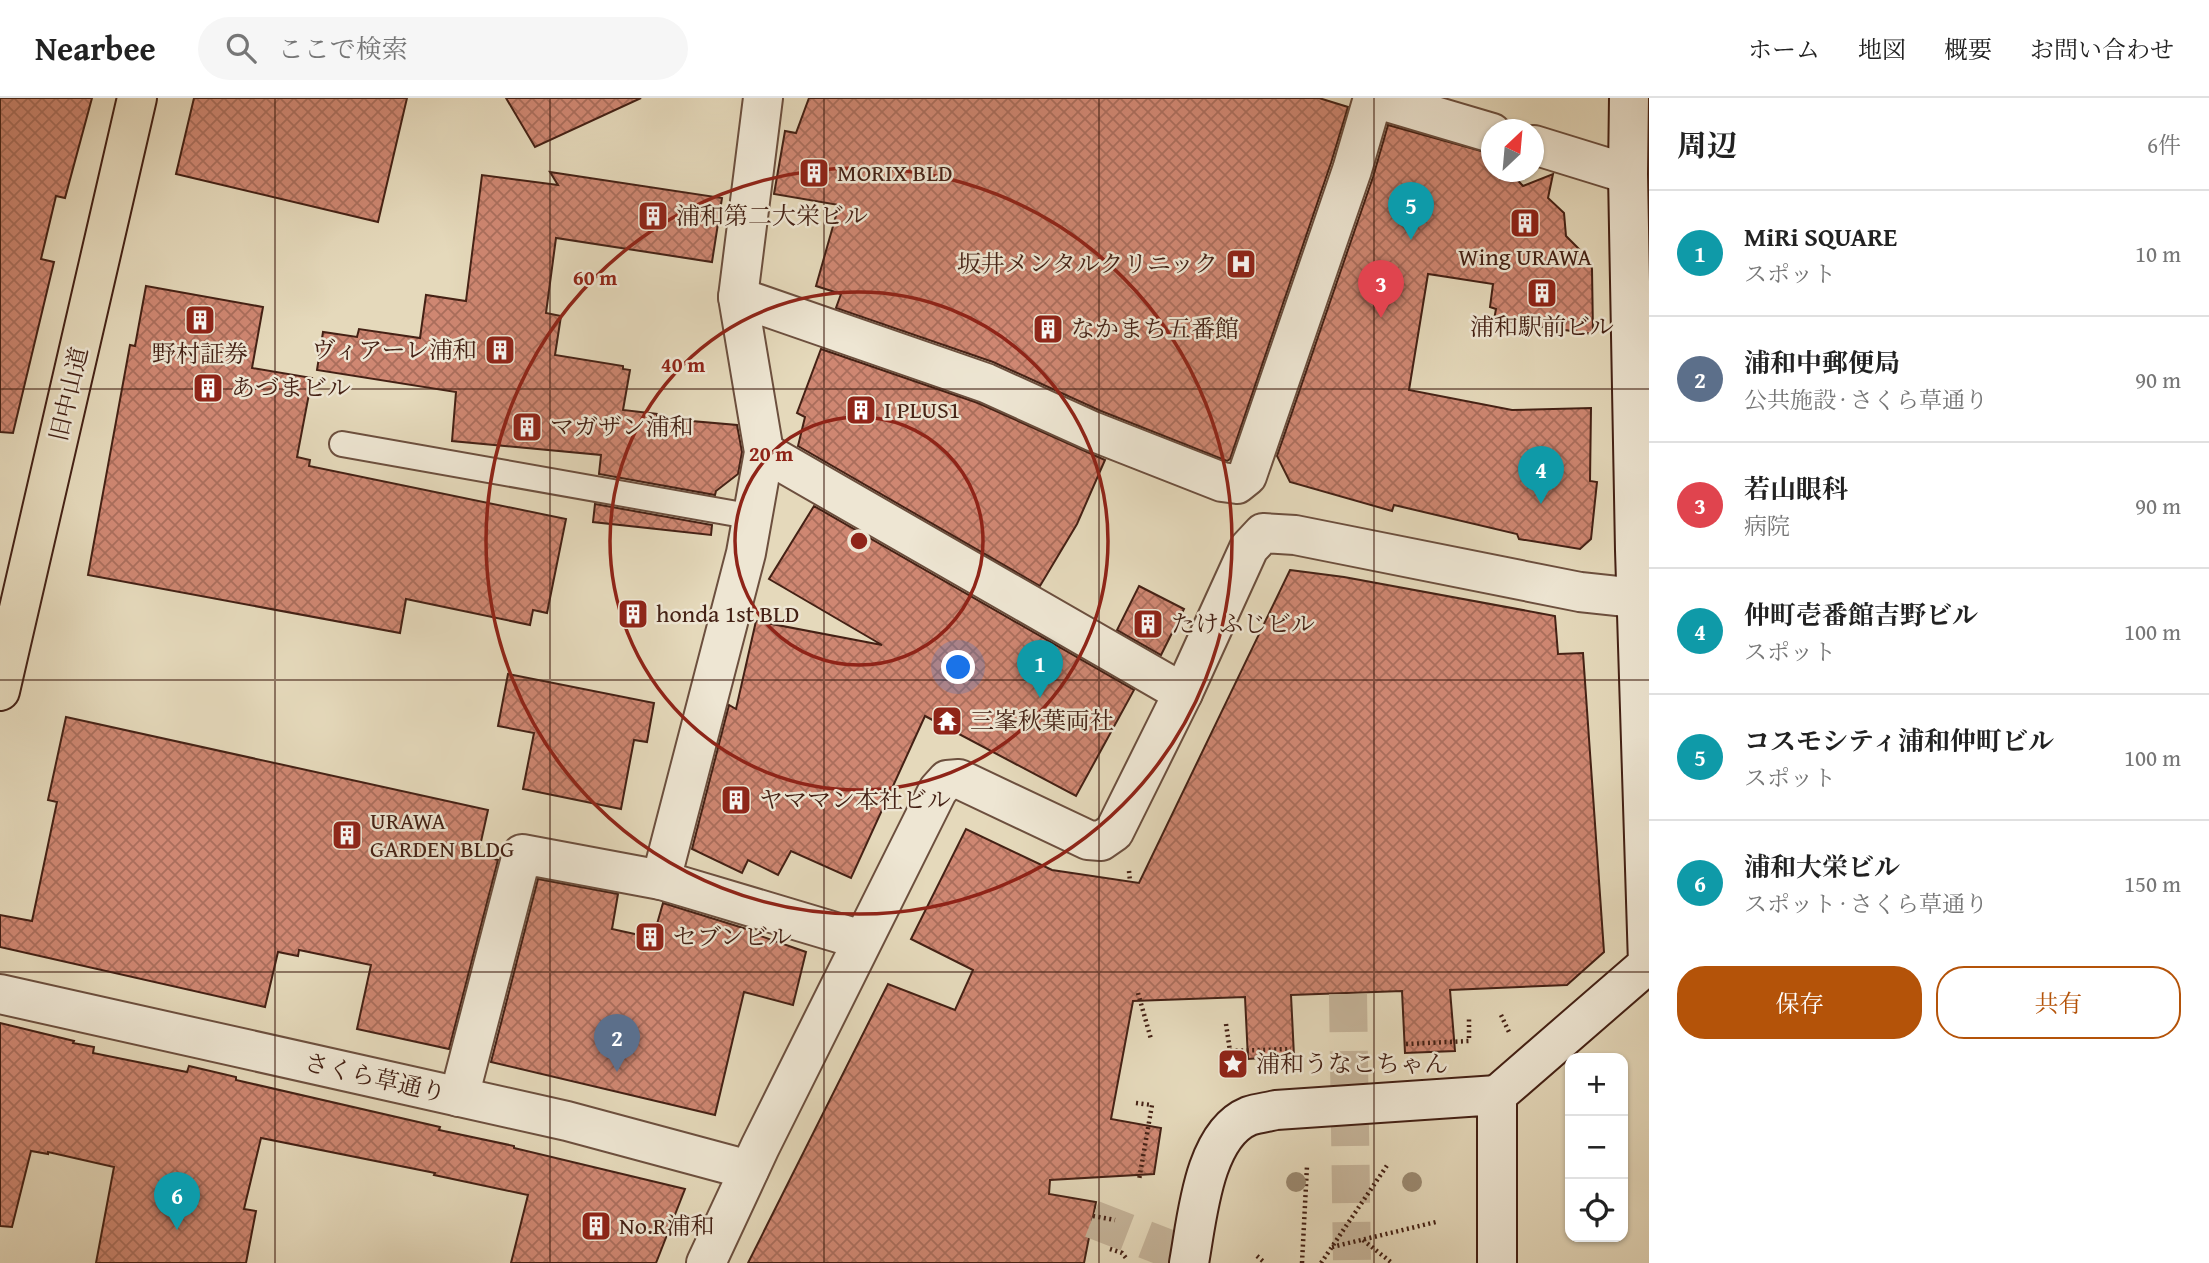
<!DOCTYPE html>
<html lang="ja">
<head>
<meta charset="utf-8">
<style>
  body { margin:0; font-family:"Gentium Book Plus","Noto Serif JP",serif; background:#f6f6f6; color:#222 }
  .controls { position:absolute; right:21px; bottom:21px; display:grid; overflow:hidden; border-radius:14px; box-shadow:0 2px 5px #0004 }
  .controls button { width:63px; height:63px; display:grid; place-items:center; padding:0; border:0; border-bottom:2px solid #e0e0e0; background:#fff; color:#222; font:35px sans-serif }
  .compass { position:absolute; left:1481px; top:21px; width:63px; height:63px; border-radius:50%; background:#fff; box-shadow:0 2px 5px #0004; rotate:26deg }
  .you { position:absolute; left:959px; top:570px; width:24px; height:24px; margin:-18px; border:5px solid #fff; border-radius:50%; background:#1a73e8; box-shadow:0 0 0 10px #1a73e833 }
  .badge { display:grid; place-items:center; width:46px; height:46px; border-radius:50%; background:#b45309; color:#fff; font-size:23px; font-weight:700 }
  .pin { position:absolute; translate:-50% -58px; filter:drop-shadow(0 2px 4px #0008) }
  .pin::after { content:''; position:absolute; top:37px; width:24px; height:21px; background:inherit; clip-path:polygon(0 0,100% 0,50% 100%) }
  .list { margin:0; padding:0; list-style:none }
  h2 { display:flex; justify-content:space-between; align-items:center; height:91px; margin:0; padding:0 28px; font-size:30px }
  h2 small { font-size:23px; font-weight:400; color:#767676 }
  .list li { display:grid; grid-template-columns:46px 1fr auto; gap:21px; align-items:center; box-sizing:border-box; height:126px; padding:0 28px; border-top:2px solid #e0e0e0 }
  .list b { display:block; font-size:26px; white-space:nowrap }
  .list p { margin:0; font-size:23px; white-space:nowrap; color:#767676 }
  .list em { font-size:23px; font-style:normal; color:#767676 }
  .actions { display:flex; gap:14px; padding:21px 28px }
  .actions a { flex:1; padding:16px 0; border:2px solid #b45309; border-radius:28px; text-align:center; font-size:24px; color:#b45309 }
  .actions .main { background:#b45309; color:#fff }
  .icon { flex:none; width:38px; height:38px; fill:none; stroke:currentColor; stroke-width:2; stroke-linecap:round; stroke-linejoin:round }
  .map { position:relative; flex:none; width:1649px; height:1165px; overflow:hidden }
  header { display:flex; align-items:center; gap:42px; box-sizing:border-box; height:98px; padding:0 35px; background:#fff; border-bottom:2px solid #e0e0e0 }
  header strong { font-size:33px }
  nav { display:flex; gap:38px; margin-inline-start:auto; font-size:24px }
  .search { width:490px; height:63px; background:#f6f6f6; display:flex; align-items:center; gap:18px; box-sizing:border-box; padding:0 24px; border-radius:38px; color:#767676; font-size:26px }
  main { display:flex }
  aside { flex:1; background:#fff }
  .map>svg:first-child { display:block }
  .building { fill:url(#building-cross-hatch); stroke:#442115; stroke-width:2 }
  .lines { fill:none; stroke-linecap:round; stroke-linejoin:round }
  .street-tunnel { stroke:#c5b49a; stroke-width:38; stroke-dasharray:38 19; stroke-linecap:butt }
  .lane-casing { stroke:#6c4f3e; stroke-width:28 }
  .street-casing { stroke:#6c4f3e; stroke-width:42 }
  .secondary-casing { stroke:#442115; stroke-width:42 }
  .highway-casing { stroke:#442115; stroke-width:42 }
  .path { stroke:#442115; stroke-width:4.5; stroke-dasharray:2 3.5; stroke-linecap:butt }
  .lane { stroke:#eee6d3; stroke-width:24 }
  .street { stroke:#eee6d3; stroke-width:38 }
  .secondary { stroke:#eee6d3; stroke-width:38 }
  .highway { stroke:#e5d9bb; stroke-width:38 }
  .tree { fill:#9b8a71 }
  .grid { fill:none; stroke:#442115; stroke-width:2; stroke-opacity:0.55 }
  .ring { fill:none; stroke:#8f2418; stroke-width:3.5 }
  .labels { text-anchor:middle; stroke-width:5; stroke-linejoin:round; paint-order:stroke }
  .poi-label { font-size:24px; fill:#442115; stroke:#eee6d3; text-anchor:start }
  .street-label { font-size:24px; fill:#442115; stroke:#eee6d3 }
  .centre { fill:#8f2418; stroke:#eee6d3; stroke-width:3.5 }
  .ring-label { font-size:21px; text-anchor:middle; font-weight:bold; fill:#8f2418; stroke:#eee6d3; stroke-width:5; stroke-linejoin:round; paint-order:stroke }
</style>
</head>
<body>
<header>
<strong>Nearbee</strong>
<div class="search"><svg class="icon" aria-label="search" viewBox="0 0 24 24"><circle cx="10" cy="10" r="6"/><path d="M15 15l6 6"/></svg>ここで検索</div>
<nav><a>ホーム</a><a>地図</a><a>概要</a><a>お問い合わせ</a></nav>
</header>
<main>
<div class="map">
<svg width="1649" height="1165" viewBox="0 0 1649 1165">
  <defs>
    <pattern id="building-cross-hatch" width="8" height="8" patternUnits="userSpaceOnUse" patternTransform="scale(1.75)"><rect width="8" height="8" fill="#cf8772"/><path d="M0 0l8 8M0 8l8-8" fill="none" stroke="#aa6e5c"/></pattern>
  </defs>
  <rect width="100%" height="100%" fill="#e5d9bb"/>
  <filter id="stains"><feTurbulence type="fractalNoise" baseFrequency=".00286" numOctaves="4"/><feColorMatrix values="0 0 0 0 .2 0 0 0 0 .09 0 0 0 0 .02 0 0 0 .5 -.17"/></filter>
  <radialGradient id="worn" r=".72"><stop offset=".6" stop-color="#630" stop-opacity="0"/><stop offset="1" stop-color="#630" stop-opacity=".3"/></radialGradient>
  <g class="building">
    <polygon points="0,0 92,0 65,100 56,98 41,161 54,164 13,335 0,334"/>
    <polygon points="194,0 407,0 378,124 176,76"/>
    <polygon points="506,0 641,0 535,49"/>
    <polygon points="809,0 1319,0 1348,9 1331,65 1230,361 1227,363 1101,313 993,264 836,210 841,196 816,188 839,107 774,96 785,33 796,35"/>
    <polygon points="1388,27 1492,56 1492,74 1510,74 1523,88 1553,76 1548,100 1564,115 1566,138 1590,162 1592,171 1593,236 1494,222 1496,211 1490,209 1493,186 1428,176 1409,292 1512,312 1591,310 1590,383 1597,384 1591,441 1580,451 1519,441 1517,436 1394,407 1392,413 1290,384 1277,358 1373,79"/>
    <polygon points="550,74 722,100 712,164 556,140 546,215 561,218 555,257 623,268 623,271 630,272 623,312 657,316 657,320 737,327 742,354 738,376 716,393 715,397 599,376 601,357 452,343 456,294 317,272 323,234 357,239 359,231 420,240 426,197 466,203 482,77 558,87"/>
    <polygon points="146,188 263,209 252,270 312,280 297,359 310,362 309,368 566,421 547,515 533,512 530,527 406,501 400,535 88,477 130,247 135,248"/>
    <polygon points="821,251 978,305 1105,362 1077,426 1040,488 798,348 805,319 797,315"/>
    <polygon points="595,406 712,427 711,437 593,424"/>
    <polygon points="814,408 1134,592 1076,698 925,618 851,780 791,753 778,777 748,762 742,775 692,751 729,607 736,611 756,523 882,547 769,481"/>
    <polygon points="1290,472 1344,479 1555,518 1558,556 1583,555 1604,854 1567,887 1450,892 1455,953 1405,955 1402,893 1291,897 1294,958 1248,961 1245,899 1133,903 1111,1021 1161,1030 1154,1076 1050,1082 1049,1096 1096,1104 1084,1165 748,1165 888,886 955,912 973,872 911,841 966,731 1052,772 1139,785"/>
    <polygon points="1139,488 1184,511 1161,557 1117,532"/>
    <polygon points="508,576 654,605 647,644 634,642 621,711 523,691 534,635 498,628"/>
    <polygon points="66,619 488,712 478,757 498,762 449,951 357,931 371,867 299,852 298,858 278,854 265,909 0,849 0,817 32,823 57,704 48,702"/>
    <polygon points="538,781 618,796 612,831 653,840 663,805 740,829 750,832 749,834 806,854 793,907 744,894 715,1017 491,964"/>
    <polygon points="0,925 74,943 73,945 94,949 93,955 187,974 189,968 236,979 236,982 440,1029 439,1032 514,1048 514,1050 685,1091 656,1165 511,1165 528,1097 434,1077 435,1075 261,1040 244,1111 256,1113 246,1165 96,1165 114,1069 48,1054 48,1056 31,1053 12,1129 0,1128"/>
  </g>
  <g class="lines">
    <g class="street-tunnel">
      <polyline points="1348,896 1352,1165"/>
      <polyline points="1092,1121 1206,1165"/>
    </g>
    <g class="lane-casing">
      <polyline id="lane" points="342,346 754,419"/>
    </g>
    <g class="street-casing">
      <g id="street">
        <polyline points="763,0 738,199 764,354 746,455 661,782 862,842"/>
        <polyline points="1374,0 1492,35"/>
        <polyline points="1534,47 1628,76"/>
        <polyline points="738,199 986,285 1092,333 1222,384 1237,386 1247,378 1352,72 1373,0"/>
        <polyline points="764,354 1183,595"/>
        <polyline points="0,896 567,1023 749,1072"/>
        <polyline points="459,999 522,756 661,782"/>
        <polyline points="706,1165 760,1049 938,692 947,682 959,681 1088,742 1101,743 1114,734 1183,595 1249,450 1263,435 1295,437 1580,494 1636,500"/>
      </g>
    </g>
    <g class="secondary-casing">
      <g id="secondary">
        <polyline points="1497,997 1648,866 1635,452 1628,76 1629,0"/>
        <path d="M1189 1165C1197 1122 1203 1037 1249 1018 1258 1015 1268 1014 1276 1012L1497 997V1165"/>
      </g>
    </g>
    <g class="highway-casing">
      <polyline id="highway" points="0,593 137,0"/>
    </g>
    <g class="path">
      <polyline points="1129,773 1130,783"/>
      <polyline points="1138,895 1151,941"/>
      <polyline points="1501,917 1509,934"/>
      <polyline points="1226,926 1230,953 1291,951"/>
      <polyline points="1406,946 1469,943 1469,919"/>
      <polyline points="1136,1005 1152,1007 1139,1082"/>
      <polyline points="1093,1118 1115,1122"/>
      <polyline points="1363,1142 1392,1165"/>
      <polyline points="1332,1149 1436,1124"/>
      <polyline points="1110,1151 1122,1155 1126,1160"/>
      <polyline points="1257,1158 1265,1165"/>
      <polyline points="1302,1165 1307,1068"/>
      <polyline points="1321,1165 1388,1066"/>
    </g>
    <use href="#lane" class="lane"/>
    <use href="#street" class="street"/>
    <use href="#secondary" class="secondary"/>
    <use href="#highway" class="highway"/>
  </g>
  <g class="tree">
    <circle cx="1296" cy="1084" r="10"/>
    <circle cx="1412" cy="1084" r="10"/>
  </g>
  <path class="grid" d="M275 0V1165M550 0V1165M824 0V1165M1099 0V1165M1374 0V1165M0 291H1649M0 582H1649M0 874H1649"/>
  <g class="ring">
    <circle cx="859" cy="443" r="124"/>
    <circle cx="859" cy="443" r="249"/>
    <circle cx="859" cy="443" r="373"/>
  </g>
  <defs>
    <g id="building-square" transform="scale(1.575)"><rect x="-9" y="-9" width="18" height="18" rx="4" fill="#8f2418" stroke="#eee6d3"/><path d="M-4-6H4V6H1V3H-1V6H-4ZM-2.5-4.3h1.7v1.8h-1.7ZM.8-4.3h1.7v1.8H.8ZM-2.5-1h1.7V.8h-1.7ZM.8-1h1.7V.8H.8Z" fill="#fff"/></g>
    <g id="hospital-square" transform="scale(1.575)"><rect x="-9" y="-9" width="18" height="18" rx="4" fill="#8f2418" stroke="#eee6d3"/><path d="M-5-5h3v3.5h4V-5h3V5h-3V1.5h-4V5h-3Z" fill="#fff"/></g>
    <g id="temple-square" transform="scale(1.575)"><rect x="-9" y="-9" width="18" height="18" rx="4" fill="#8f2418" stroke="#eee6d3"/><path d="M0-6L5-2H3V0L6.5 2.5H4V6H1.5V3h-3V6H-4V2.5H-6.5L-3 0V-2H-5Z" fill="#fff"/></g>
    <g id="sight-square" transform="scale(1.575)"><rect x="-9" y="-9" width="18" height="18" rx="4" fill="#8f2418" stroke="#eee6d3"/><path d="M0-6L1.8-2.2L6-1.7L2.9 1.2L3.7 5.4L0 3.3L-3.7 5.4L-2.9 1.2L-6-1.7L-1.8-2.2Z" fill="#fff"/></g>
  </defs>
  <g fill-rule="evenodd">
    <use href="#building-square" x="814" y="75"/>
    <use href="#building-square" x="653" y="118"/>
    <use href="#building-square" x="1525" y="125"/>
    <use href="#hospital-square" x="1241" y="166"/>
    <use href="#building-square" x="1542" y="195"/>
    <use href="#building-square" x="200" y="222"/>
    <use href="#building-square" x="1048" y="231"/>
    <use href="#building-square" x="500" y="252"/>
    <use href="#building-square" x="208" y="290"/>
    <use href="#building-square" x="861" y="312"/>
    <use href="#building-square" x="527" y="329"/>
    <use href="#building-square" x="633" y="516"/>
    <use href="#building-square" x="1148" y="526"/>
    <use href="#temple-square" x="947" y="623"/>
    <use href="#building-square" x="736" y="702"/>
    <use href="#building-square" x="347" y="737"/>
    <use href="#building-square" x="650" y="839"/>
    <use href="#sight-square" x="1233" y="966"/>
    <use href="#building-square" x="596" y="1128"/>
  </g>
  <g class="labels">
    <g class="poi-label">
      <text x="837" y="83">MORIX BLD</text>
      <text x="676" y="126">浦和第二大栄ビル</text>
      <text x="1525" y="167" text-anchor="middle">Wing URAWA</text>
      <text x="1218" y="174" text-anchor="end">坂井メンタルクリニック</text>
      <text x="1542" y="237" text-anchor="middle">浦和駅前ビル</text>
      <text x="1071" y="239">なかまち五番館</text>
      <text x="477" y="260" text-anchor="end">ヴィアーレ浦和</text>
      <text x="200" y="264" text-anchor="middle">野村証券</text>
      <text x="231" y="298">あづまビル</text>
      <text x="884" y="320">I PLUS1</text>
      <text x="550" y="337">マガザン浦和</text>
      <text x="656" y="524">honda 1st BLD</text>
      <text x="1171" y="534">たけふじビル</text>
      <text x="970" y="631">三峯秋葉両社</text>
      <text x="759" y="710">ヤママン本社ビル</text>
      <text x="370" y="731">URAWA<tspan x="370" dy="28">GARDEN BLDG</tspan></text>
      <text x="673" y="847">セブンビル</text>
      <text x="1256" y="974">浦和うなこちゃん</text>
      <text x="619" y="1136">No.R浦和</text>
    </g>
    <g class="street-label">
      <text transform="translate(69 296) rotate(-77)" y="8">旧中山道</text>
      <text transform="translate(375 980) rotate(13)" y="8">さくら草通り</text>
    </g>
  </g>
  <circle cx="859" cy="443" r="10" class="centre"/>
  <g class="ring-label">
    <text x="595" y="187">60 m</text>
    <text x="683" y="274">40 m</text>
    <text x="771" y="363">20 m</text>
  </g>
  <rect width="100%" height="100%" filter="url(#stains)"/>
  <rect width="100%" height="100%" fill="url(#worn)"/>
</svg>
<div class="controls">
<button>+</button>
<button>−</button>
<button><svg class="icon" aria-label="locate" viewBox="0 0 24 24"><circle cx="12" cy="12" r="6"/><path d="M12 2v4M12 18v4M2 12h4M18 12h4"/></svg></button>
</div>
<svg class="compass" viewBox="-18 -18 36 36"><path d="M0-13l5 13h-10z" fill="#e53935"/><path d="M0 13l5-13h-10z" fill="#767676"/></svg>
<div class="you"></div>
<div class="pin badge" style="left:1040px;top:600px;background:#0f9aa8">1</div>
<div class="pin badge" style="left:617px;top:974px;background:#5c6f8a">2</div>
<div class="pin badge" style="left:1381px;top:220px;background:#e0444e">3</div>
<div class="pin badge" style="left:1541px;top:406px;background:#0f9aa8">4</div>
<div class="pin badge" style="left:1411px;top:142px;background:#0f9aa8">5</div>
<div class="pin badge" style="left:177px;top:1132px;background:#0f9aa8">6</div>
</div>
<aside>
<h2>周辺<small>6件</small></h2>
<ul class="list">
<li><span class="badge" style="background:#0f9aa8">1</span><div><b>MiRi SQUARE</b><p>スポット</p></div><em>10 m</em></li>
<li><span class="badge" style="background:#5c6f8a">2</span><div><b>浦和中郵便局</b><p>公共施設 · さくら草通り</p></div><em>90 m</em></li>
<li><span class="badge" style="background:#e0444e">3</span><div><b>若山眼科</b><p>病院</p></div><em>90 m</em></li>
<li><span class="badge" style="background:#0f9aa8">4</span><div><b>仲町壱番館吉野ビル</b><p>スポット</p></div><em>100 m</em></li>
<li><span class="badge" style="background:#0f9aa8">5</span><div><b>コスモシティ浦和仲町ビル</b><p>スポット</p></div><em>100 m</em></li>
<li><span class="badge" style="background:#0f9aa8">6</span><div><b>浦和大栄ビル</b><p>スポット · さくら草通り</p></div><em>150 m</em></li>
</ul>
<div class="actions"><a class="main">保存</a><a>共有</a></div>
</aside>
</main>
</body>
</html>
